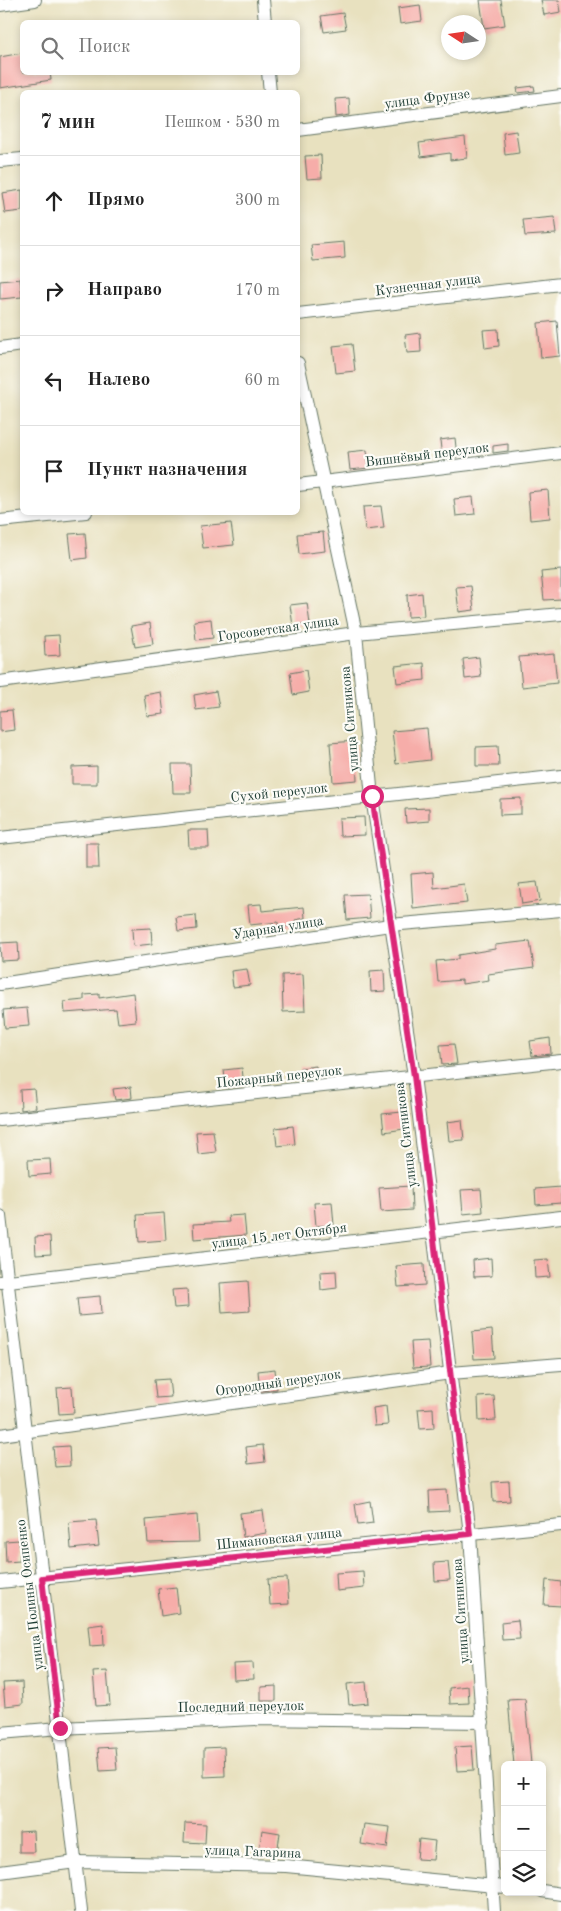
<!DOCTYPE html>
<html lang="ru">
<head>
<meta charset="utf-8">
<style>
  body { margin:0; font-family:"Old Standard TT",serif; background:#f2f2f2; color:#222 }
  .controls { position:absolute; right:15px; bottom:15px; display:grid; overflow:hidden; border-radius:8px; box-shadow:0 2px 8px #0003 }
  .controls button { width:45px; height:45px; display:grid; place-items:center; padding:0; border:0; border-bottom:1px solid #e0e0e0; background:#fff; color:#222; font:25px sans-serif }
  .compass { position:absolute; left:441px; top:15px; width:45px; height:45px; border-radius:50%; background:#fff; box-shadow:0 2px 8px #0003; rotate:282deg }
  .stop { position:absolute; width:15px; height:15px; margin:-11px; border:4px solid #db2777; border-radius:50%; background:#fff }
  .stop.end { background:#db2777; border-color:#fff; box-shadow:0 1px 5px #0008 }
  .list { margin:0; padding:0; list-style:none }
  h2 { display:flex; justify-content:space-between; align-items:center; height:65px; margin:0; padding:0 20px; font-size:21px }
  h2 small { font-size:16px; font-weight:400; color:#767676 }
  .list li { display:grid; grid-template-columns:32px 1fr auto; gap:15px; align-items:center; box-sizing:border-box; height:90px; padding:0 20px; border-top:1px solid #e0e0e0 }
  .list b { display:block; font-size:19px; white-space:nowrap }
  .list em { font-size:16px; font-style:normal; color:#767676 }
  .icon { flex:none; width:28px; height:28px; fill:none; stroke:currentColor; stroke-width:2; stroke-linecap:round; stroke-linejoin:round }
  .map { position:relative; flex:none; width:561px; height:1911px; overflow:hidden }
  .search { position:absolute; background:#fff; box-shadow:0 2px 8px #0003; left:20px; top:20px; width:280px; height:55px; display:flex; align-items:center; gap:12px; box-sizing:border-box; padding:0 18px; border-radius:8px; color:#767676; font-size:19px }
  .panel { position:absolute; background:#fff; box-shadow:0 2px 8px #0003; left:20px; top:90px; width:280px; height:425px; border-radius:8px }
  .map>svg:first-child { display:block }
  .building { fill:#f6ada9 }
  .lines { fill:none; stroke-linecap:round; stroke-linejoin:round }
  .street-casing { stroke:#657665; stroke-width:14 }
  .street { stroke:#fff; stroke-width:12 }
  .route { stroke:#db2777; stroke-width:6 }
  .labels { text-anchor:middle; stroke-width:4.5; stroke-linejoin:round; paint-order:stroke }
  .street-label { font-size:14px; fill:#1f3d34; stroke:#fdfcf7 }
</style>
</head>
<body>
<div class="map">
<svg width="561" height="1911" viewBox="0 0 561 1911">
  <rect width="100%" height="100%" fill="#fdfcf7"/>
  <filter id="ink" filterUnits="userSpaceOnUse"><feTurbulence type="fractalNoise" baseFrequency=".02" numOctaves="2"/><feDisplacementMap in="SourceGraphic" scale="10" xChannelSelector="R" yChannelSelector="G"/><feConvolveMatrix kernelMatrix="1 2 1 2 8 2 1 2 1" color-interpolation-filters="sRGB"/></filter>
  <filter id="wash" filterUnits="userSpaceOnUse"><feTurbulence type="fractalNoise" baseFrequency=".0096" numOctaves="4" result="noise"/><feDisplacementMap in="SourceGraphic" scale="20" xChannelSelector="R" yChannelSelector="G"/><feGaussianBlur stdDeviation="1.12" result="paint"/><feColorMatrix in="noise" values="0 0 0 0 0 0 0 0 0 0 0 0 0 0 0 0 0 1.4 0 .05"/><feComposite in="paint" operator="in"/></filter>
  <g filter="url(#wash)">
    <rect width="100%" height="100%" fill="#e8e1bf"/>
    <g id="blocks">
      <g class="building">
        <polygon points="480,0 501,0 505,25 484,28"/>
        <polygon points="541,0 559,0 561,12 544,15"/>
        <polygon points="420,5 422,21 400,24 398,8"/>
        <polygon points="343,13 346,29 324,32 321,16"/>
        <polygon points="22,53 22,72 50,72 51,80 0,88 0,57"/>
        <polygon points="534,86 535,91 518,93 517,88"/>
        <polygon points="349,98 350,115 336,117 335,99"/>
        <polygon points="411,99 412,107 395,109 394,101"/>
        <polygon points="516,131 519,153 505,155 503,133"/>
        <polygon points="465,137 467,158 450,160 450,153 421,157 419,143"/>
        <polygon points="321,155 322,178 307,179 305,156"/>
        <polygon points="22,190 22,211 5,213 2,193"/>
        <polygon points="554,217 556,234 525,236 523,220"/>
        <polygon points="344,242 345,258 313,261 311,245"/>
        <polygon points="20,279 22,297 0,299 0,281"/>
        <polygon points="557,321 560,356 541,358 538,323"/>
        <polygon points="498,329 499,346 485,348 483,330"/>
        <polygon points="420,333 421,352 407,353 405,335"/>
        <polygon points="352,344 355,371 336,373 333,346"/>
        <polygon points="455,438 457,457 442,459 440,440"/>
        <polygon points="508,444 508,451 493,453 493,446"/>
        <polygon points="367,450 369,468 350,470 348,452"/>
        <polygon points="548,490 550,518 530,520 528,492"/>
        <polygon points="473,497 475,514 456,516 454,499"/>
        <polygon points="381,506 384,528 365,530 363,507"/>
        <polygon points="231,523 234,545 203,548 200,526"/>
        <polygon points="323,532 325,551 299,554 297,534"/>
        <polygon points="85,533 87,558 72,560 69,534"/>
        <polygon points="561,570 561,599 544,600 541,572"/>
        <polygon points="471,586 474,610 459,612 456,587"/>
        <polygon points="422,593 424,616 408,617 407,595"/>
        <polygon points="307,603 310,624 293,626 290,605"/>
        <polygon points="211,619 213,638 196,640 194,621"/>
        <polygon points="150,623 153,644 135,647 131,626"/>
        <polygon points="59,635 60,655 45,656 44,636"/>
        <polygon points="554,654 557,683 522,687 519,657"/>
        <polygon points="479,657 481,677 465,679 463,659"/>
        <polygon points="424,663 425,680 397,683 395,666"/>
        <polygon points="306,670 309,692 293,695 290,673"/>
        <polygon points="216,691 219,707 196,710 194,695"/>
        <polygon points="161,692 164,714 147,716 144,695"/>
        <polygon points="12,710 14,730 0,732 0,711"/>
        <polygon points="427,728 430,760 396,764 392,731"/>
        <polygon points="355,741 357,780 333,782 330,743"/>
        <polygon points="498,746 499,766 476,766 476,747"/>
        <polygon points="172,764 190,764 191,793 173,793"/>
        <polygon points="97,766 97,784 72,784 72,767"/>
        <polygon points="521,798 521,814 500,815 500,799"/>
        <polygon points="429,808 429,821 406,823 405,809"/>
        <polygon points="364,817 365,835 340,836 339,818"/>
        <polygon points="188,830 208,830 209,848 189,848"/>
        <polygon points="86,843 98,843 99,868 86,868"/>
        <polygon points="433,872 434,888 464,884 467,903 413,909 411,874"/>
        <polygon points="537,882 540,901 522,904 519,884"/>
        <polygon points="368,894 370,918 347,920 345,895"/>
        <polygon points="261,904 262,911 304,907 305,918 295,920 296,926 278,927 278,922 250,925 248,905"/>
        <polygon points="196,915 197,929 178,931 176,917"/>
        <polygon points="151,928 152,944 133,946 132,929"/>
        <polygon points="530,941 534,968 488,974 489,980 462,984 462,980 438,982 436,961 458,959 458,955 495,949 495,945"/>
        <polygon points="18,942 19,960 1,961 0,943"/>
        <polygon points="247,969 250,985 233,987 231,971"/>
        <polygon points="384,970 385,991 371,992 370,971"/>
        <polygon points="303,974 305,1011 283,1012 282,975"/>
        <polygon points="133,993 136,1021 118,1023 116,1009 65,1013 64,1002 84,1000 84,995 99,994 99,998"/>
        <polygon points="27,1008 29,1026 5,1028 3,1010"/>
        <polygon points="550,1038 551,1054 532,1056 530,1041"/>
        <polygon points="454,1044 457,1064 442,1065 440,1045"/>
        <polygon points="316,1066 317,1078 302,1080 300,1068"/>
        <polygon points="242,1068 244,1086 226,1088 224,1070"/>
        <polygon points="131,1087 132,1098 115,1100 113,1089"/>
        <polygon points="34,1089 36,1108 21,1110 20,1090"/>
        <polygon points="402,1112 404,1129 384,1132 382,1114"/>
        <polygon points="462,1120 464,1140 449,1141 447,1122"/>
        <polygon points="293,1126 295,1144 277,1146 275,1128"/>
        <polygon points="213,1131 216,1152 198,1154 196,1132"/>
        <polygon points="50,1159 51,1174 29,1176 28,1160"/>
        <polygon points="411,1186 412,1210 381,1212 379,1188"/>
        <polygon points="561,1187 561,1203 536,1205 535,1189"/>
        <polygon points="481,1189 483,1212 463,1214 461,1190"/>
        <polygon points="332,1202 334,1225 316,1226 314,1203"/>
        <polygon points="164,1213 166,1240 139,1242 137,1215"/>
        <polygon points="244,1215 246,1235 194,1239 193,1224 229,1222 228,1216"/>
        <polygon points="50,1236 51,1254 36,1255 35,1237"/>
        <polygon points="491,1258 492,1276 474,1277 473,1260"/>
        <polygon points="548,1259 550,1277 535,1278 534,1260"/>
        <polygon points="424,1264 425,1285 398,1287 396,1266"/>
        <polygon points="336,1271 337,1288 321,1290 320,1272"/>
        <polygon points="248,1281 250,1311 222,1313 220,1283"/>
        <polygon points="187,1289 188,1307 174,1308 172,1290"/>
        <polygon points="100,1296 101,1314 79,1316 77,1298"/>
        <polygon points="492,1330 494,1358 474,1359 472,1332"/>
        <polygon points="428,1341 430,1367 413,1368 411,1342"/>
        <polygon points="275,1369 277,1389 260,1391 258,1371"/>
        <polygon points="169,1379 171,1397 156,1398 154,1380"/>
        <polygon points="72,1387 74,1413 59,1414 57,1388"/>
        <polygon points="494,1396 496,1420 479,1421 478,1397"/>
        <polygon points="386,1406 388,1425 375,1426 373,1408"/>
        <polygon points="433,1408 434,1428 420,1429 418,1409"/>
        <polygon points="263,1445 265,1462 248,1464 246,1447"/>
        <polygon points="69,1446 70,1466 55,1467 53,1447"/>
        <polygon points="509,1481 510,1501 493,1502 492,1482"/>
        <polygon points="447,1490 449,1511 430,1512 429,1491"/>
        <polygon points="370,1501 373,1523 358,1525 355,1504"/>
        <polygon points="263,1510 266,1533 243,1537 240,1513"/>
        <polygon points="197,1515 199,1542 148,1543 146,1520"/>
        <polygon points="96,1520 99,1546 71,1549 69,1522"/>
        <polygon points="19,1540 20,1561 6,1562 5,1541"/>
        <polygon points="448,1562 450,1580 435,1581 434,1563"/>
        <polygon points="363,1571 364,1588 337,1591 336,1573"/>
        <polygon points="287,1578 289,1604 270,1605 268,1579"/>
        <polygon points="546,1580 561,1582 561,1606 544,1605"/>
        <polygon points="176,1587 179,1613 161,1616 158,1589"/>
        <polygon points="518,1620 520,1639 502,1640 501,1622"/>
        <polygon points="103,1624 104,1645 90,1646 88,1626"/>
        <polygon points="253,1663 254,1679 234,1680 233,1664"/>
        <polygon points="107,1671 110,1705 96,1706 93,1672"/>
        <polygon points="22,1682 23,1704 5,1706 3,1683"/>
        <polygon points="366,1682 368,1703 349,1705 347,1684"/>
        <polygon points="276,1686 276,1701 261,1701 261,1687"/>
        <polygon points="468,1686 469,1703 450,1704 449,1688"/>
        <polygon points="525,1699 531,1764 514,1765 508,1700"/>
        <polygon points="472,1746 474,1770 457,1771 455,1747"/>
        <polygon points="115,1747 117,1770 100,1771 98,1748"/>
        <polygon points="224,1747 225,1776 204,1777 204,1748"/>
        <polygon points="185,1823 206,1824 205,1843 184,1842"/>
        <polygon points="364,1824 390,1827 387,1848 361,1844"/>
        <polygon points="262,1830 280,1833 277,1854 259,1852"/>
        <polygon points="33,1831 34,1852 19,1852 19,1832"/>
        <polygon points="419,1839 435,1841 433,1860 417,1859"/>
      </g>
    </g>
  </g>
  <g filter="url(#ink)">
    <use href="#blocks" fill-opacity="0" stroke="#657665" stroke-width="1"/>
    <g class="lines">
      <g class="street-casing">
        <g id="street">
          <polyline points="263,0 265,22"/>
          <polyline points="0,5 35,0"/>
          <polyline points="268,72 270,92"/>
          <polyline points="298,130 561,96"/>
          <polyline points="0,161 22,159"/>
          <polyline points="298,314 561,284"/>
          <polyline points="0,348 22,345"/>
          <polyline points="298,363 356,633 372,797 414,1076 470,1534 494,1911"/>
          <polyline points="298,485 561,453"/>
          <polyline points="0,521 86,512"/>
          <polyline points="0,682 356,633 561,614"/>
          <polyline points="0,838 561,776"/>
          <polyline points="0,984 390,925 561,910"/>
          <polyline points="0,1120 561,1061"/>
          <polyline points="0,1216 81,1911"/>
          <polyline points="0,1282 561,1217"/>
          <polyline points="0,1435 451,1373 561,1364"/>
          <polyline points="0,1582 561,1525"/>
          <polyline points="0,1733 60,1728 256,1719 483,1722"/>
          <polyline points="0,1872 76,1862 286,1866 505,1887"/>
          <polyline points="542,1891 561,1894"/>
        </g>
      </g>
      <use href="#street" class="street"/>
    </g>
  </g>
  <g class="lines" filter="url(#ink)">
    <polyline class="route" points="60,1728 42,1578 470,1534 414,1076 372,796"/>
  </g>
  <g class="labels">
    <g class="street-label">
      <text transform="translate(427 98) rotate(-7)" y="5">улица Фрунзе</text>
      <text transform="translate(428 284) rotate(-7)" y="5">Кузнечная улица</text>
      <text transform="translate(427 454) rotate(-7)" y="5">Вишнёвый переулок</text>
      <text transform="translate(278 628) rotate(-8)" y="5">Горсоветская улица</text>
      <text transform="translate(349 719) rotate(-95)" y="5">улица Ситникова</text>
      <text transform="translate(279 792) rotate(-6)" y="5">Сухой переулок</text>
      <text transform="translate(278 927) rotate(-9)" y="5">Ударная улица</text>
      <text transform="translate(279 1076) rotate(-6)" y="5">Пожарный переулок</text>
      <text transform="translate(405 1135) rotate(-97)" y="5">улица Ситникова</text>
      <text transform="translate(279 1235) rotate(-7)" y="5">улица 15 лет Октября</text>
      <text transform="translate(278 1382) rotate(-8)" y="5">Огородный переулок</text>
      <text transform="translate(279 1538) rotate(-6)" y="5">Шимановская улица</text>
      <text transform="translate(29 1595) rotate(-97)" y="5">улица Полины Осипенко</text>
      <text transform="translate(460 1611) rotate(-94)" y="5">улица Ситникова</text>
      <text transform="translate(241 1706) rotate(-1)" y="5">Последний переулок</text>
      <text transform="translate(253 1851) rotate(2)" y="5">улица Гагарина</text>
    </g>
  </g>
</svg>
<div class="controls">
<button>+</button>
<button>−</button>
<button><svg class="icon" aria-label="layers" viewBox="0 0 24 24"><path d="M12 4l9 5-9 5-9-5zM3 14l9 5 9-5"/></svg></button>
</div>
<svg class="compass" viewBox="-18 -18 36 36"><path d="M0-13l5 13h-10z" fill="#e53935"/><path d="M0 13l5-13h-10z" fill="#767676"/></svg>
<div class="stop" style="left:372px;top:796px"></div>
<div class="stop end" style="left:60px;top:1728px"></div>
<div class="search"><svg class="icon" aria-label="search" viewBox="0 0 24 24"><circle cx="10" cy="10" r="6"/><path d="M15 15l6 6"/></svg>Поиск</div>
<section class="panel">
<h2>7 мин<small>Пешком · 530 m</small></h2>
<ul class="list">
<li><svg class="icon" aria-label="ahead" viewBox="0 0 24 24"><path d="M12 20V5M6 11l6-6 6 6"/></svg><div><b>Прямо</b></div><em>300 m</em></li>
<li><svg class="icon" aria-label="right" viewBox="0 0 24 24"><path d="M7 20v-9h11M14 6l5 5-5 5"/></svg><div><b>Направо</b></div><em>170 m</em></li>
<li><svg class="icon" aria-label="left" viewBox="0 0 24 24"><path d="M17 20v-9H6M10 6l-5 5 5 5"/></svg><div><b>Налево</b></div><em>60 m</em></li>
<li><svg class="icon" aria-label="arrive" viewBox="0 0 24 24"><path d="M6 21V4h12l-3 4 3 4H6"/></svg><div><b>Пункт назначения</b></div></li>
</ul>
</section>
</div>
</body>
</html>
